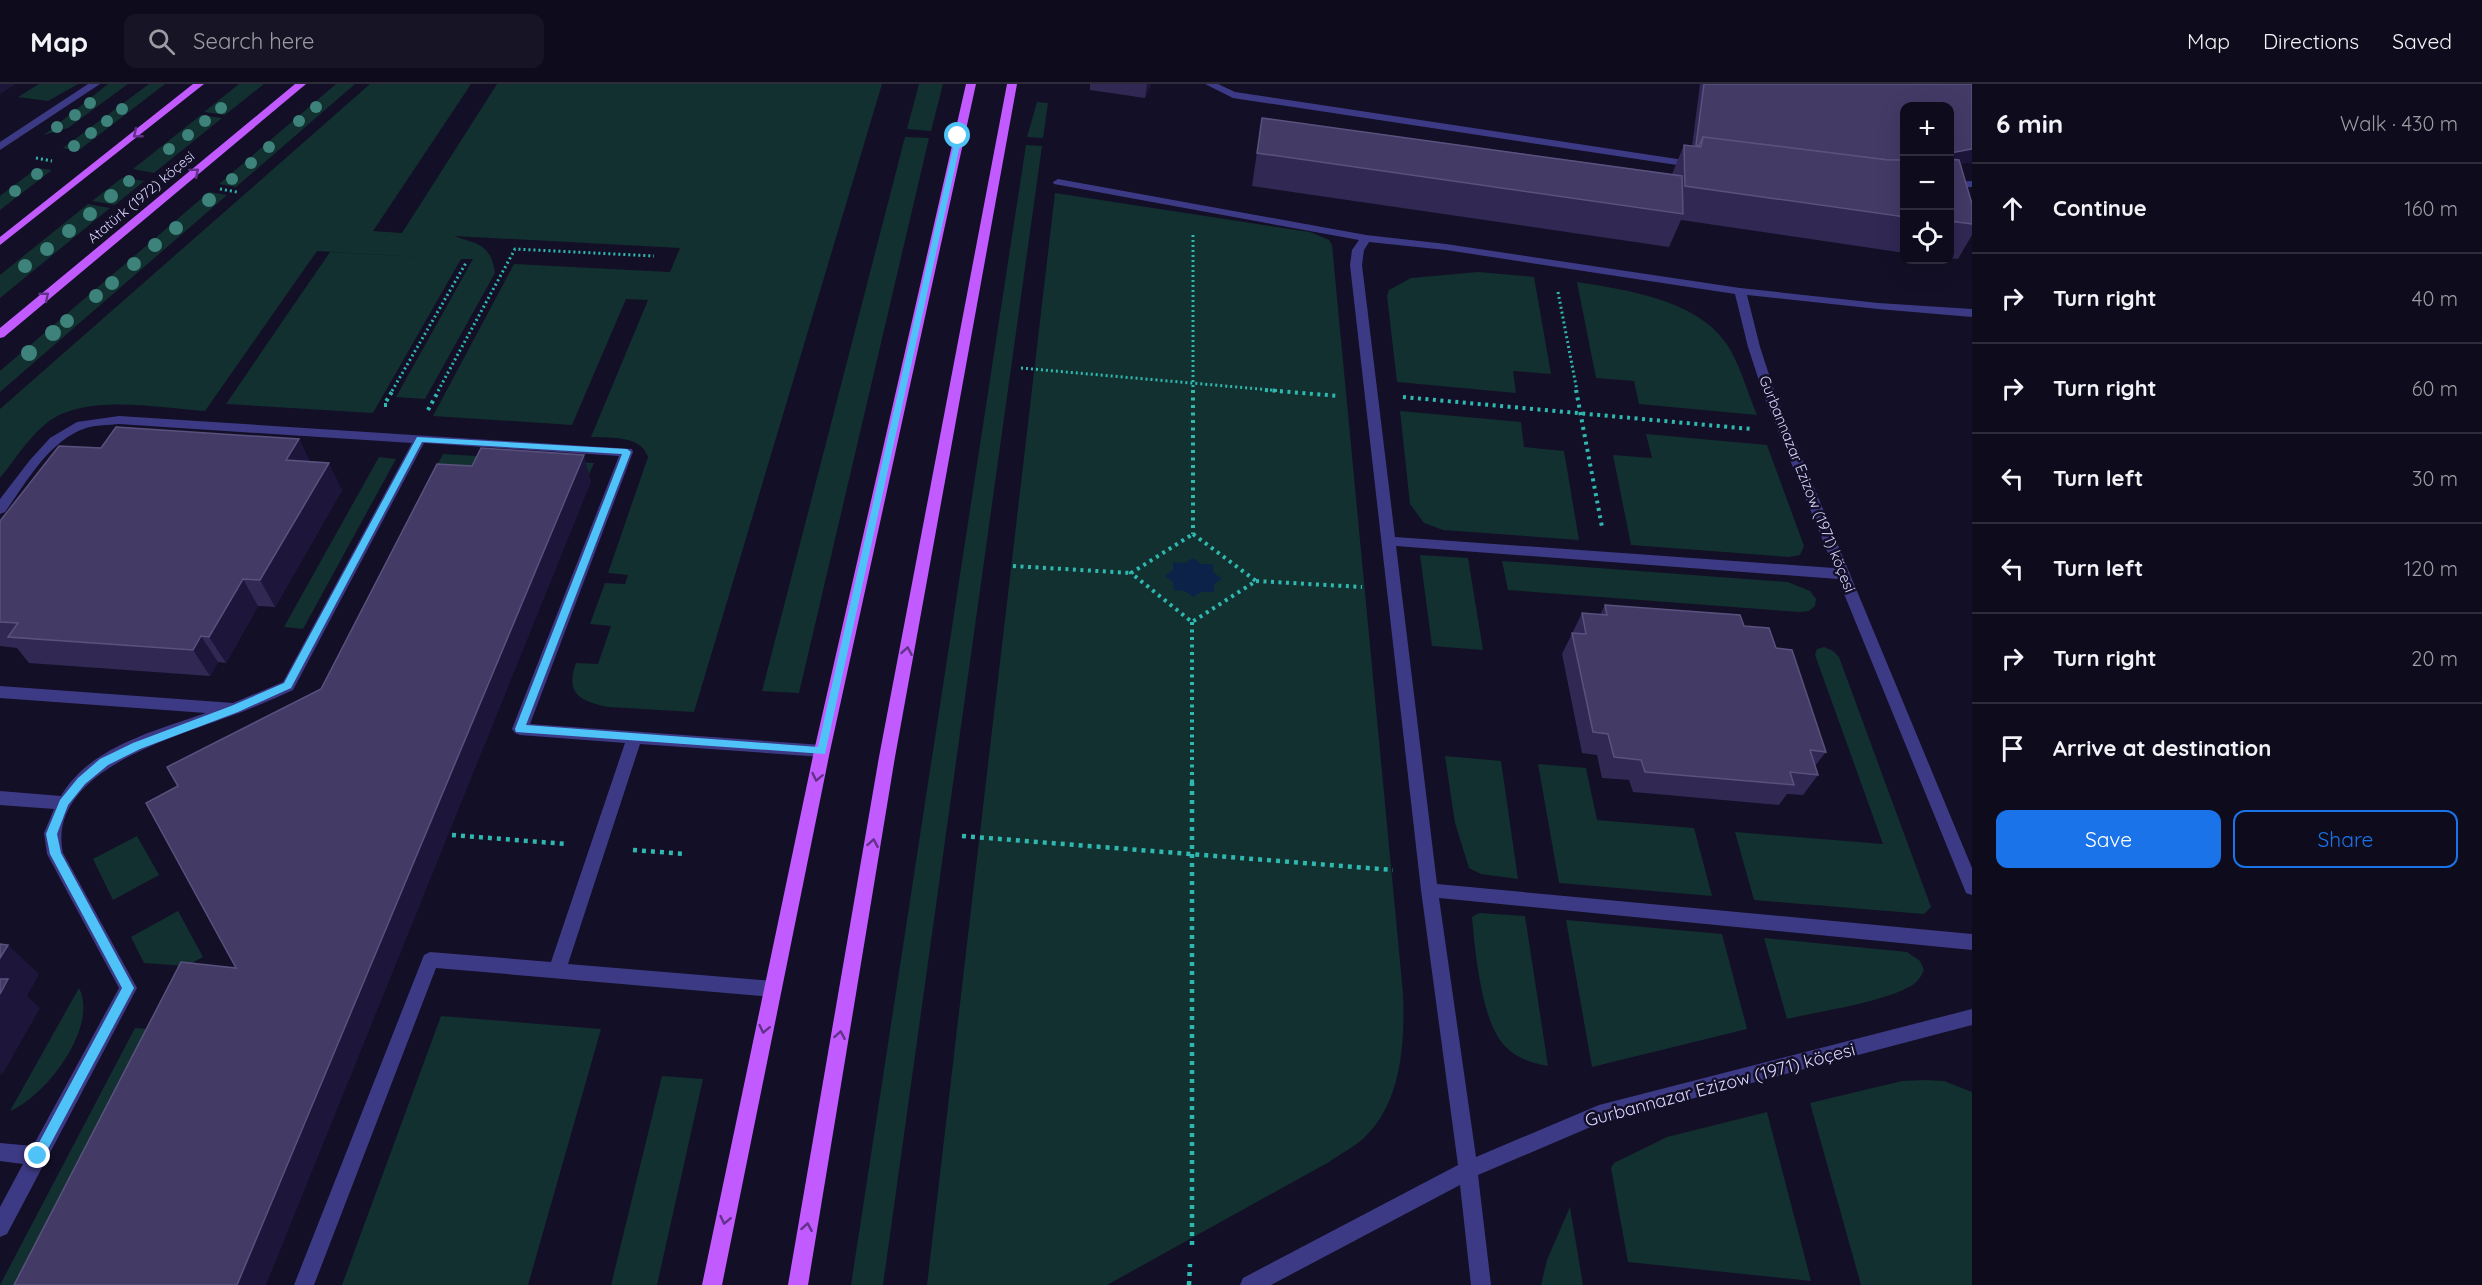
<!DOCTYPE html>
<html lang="en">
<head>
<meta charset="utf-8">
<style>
  body { margin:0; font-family:Quicksand,sans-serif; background:#171425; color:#f1f3f6 }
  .controls { position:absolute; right:18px; top:18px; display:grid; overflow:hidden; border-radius:12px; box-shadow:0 6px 24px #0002 }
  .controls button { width:54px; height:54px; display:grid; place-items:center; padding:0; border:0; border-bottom:2px solid #2e2b3b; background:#0e0b1c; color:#f1f3f6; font:30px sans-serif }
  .stop { position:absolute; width:18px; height:18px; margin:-14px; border:4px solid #4fc3f7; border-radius:50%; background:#fff }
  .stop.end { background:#4fc3f7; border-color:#fff; box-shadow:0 2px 6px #0008 }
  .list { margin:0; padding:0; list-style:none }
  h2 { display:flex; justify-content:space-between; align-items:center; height:78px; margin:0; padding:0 24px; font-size:26px }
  h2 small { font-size:20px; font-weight:400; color:#9b9ba3 }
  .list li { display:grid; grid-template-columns:39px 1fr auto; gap:18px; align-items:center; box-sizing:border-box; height:90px; padding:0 24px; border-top:2px solid #2e2b3b }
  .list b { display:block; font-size:22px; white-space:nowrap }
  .list em { font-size:20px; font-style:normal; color:#9b9ba3 }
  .actions { display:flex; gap:12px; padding:18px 24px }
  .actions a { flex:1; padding:14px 0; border:2px solid #1a73e8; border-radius:12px; text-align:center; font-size:21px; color:#1a73e8 }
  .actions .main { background:#1a73e8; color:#fff }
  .icon { flex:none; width:33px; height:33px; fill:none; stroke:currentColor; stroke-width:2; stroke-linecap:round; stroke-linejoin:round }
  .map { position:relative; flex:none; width:1972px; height:1201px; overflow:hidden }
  header { display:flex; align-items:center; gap:36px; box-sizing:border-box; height:84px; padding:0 30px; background:#0e0b1c; border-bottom:2px solid #2e2b3b }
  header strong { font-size:28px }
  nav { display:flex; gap:33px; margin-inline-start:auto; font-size:21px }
  .search { width:420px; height:54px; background:#171425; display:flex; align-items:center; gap:15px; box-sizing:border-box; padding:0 21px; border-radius:12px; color:#9b9ba3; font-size:22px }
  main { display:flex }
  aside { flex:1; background:#0e0b1c }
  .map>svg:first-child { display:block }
  .green { fill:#12302f }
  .water { fill:#0c2248 }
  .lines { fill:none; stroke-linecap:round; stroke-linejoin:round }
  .path-far2 { stroke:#2fb8b0; stroke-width:3; stroke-dasharray:2 3; stroke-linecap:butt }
  .path-far1 { stroke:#2fb8b0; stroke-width:4; stroke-dasharray:3 4.5; stroke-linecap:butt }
  .path { stroke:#2fb8b0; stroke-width:4.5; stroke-dasharray:4 5; stroke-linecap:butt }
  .minor { fill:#3d3a85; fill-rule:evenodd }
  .major { fill:#c25bff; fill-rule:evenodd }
  .tree { fill:#3d827b }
  .wall { fill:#312854 }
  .shaded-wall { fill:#1d163a }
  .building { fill:#433a66; stroke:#5a527e; stroke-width:1.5 }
  .oneway { stroke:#623188 }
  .route { fill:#4fc3f7 }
  .labels { text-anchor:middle; stroke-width:5; stroke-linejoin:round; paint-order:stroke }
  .far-street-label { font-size:14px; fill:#d9d4ff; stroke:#130f26 }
  .street-label { font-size:15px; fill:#d9d4ff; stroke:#130f26 }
  .near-street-label { font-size:18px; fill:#d9d4ff; stroke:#130f26 }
</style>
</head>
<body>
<header>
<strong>Map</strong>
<div class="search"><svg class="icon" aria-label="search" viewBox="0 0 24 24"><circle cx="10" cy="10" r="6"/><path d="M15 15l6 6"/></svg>Search here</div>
<nav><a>Map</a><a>Directions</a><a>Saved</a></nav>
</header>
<main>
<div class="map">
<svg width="1972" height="1201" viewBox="0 0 1972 1201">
  <rect width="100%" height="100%" fill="#130f26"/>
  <g class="green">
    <polygon points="39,0 78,0 48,17 18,13"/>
    <polygon points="108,0 128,0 68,44 44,51"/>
    <polygon points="149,0 165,0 78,67 63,64"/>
    <polygon points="239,0 264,0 225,31 204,28"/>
    <polygon points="336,0 355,0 236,103 219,100"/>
    <path d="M370 0H471L373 147 402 149 497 0H882L694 628 608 623C580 617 565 610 576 579L598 580 611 542 590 540 605 499 625 500 628 491 608 489 648 373C641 351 610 354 591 353L648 216 626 215 572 341 433 332 514 180 670 188 680 164 454 152C476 160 491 159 495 189L425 315 396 313 473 175H461L373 329 226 320 330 168 439 174 317 167 205 327C160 324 86 309 48 338 29 352 15 376 0 394V325Z"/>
    <polygon points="919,0 943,0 931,47 907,45"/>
    <polygon points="1037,18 1048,19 1043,54 1027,53"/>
    <polygon points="201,31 222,34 154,89 133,85"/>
    <polygon points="905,53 929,54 799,609 762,607"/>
    <polygon points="1026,61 1042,62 883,1201 851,1201"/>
    <polygon points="37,84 52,86 0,126 0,112"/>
    <polygon points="122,94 144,97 115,121 92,117"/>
    <polygon points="209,108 227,111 0,308 0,287"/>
    <path d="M1055 109 1310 148 1329 156 1332 161 1403 909C1405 958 1402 1018 1364 1054 1354 1063 1340 1070 1329 1078L1107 1201H927Z"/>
    <polygon points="88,120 110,124 0,214 0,191"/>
    <polygon points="1478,188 1534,193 1551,290 1513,287 1516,309 1397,298 1387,212 1389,206 1411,194"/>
    <path d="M1577 198C1626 206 1695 215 1726 259 1740 279 1747 308 1757 331L1639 320 1634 297 1596 294Z"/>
    <polygon points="1400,327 1521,338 1524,363 1564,367 1579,456 1443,446 1424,439 1410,420"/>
    <polygon points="1646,350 1767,361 1804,462 1800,471 1789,473 1631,461 1613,371 1652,374"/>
    <polygon points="443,370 594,379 587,395 435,385"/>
    <polygon points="379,373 396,375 303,545 284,543"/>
    <polygon points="1420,471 1468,474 1483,566 1432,562"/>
    <polygon points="1502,477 1788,498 1810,507 1816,515 1815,522 1809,527 1799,528 1508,506"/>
    <polygon points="1824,563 1833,567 1839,573 1931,823 1924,830 1754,816 1735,748 1883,760 1815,571 1817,565"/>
    <polygon points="1445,672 1501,677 1518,795 1481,790 1469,784 1455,739"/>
    <polygon points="1538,680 1586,684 1597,736 1694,744 1712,812 1559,799"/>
    <polygon points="137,752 159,791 113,816 93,775"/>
    <polygon points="178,827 203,873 186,882 144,879 131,853"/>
    <path d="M1479 829 1525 832 1548 982C1531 979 1515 974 1503 960 1481 934 1475 867 1472 833Z"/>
    <polygon points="1566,836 1722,850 1747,945 1592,983"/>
    <path d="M1764 854 1907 868 1920 877 1924 886C1921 893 1916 900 1909 903 1876 920 1824 926 1787 935Z"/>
    <path d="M79 904C99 943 46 1012 10 1027Z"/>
    <polygon points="441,932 601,945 528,1201 342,1201"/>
    <polygon points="135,944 160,946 31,1201 0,1201"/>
    <polygon points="662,992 703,995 657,1201 611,1201"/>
    <polygon points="1924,996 1944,997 1972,1008 1972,1201 1861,1201 1810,1019 1902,997"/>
    <polygon points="1767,1028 1811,1197 1628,1178 1611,1084 1614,1079 1667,1053"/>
    <polygon points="1570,1123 1583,1201 1541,1201 1547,1176"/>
  </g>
  <polygon class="water" points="1193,474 1201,480 1213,480 1213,488 1222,495 1214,500 1214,508 1202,508 1193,513 1185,507 1174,506 1173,498 1165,492 1173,486 1173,478 1185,479"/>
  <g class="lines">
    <g class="path-far2">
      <polyline points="36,74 52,77"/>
      <polyline points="220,105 237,108"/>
      <polyline points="1193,151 1193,307"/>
      <polyline points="1558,208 1577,307"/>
      <polyline points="1021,284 1282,307"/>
      <polyline points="392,307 467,177"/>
      <polyline points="438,307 515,165 654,172"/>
    </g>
    <g class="path-far1">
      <polyline points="1193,306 1193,450"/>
      <polyline points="1265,306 1339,312"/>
      <polyline points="1576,306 1602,443"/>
      <polyline points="1403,313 1751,345"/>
      <polyline points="387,321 384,321 393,306"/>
      <polyline points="428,326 439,306"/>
      <polygon points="1193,450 1256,497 1192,538 1131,489"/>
      <polyline points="1013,482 1131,489"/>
      <polyline points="1256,497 1362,503"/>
      <polyline points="1192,538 1192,699"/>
    </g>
    <g class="path">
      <polyline points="1192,698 1192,1164"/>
      <polyline points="452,751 566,760"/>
      <polyline points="962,752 1393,786"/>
      <polyline points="633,766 686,770"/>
      <polyline points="1189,1201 1190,1180"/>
    </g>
    <g class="minor">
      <polygon points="88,0 100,0 0,66 0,58"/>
      <polygon points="1205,0 1218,0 1235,8 1697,78 1702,81 1697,84 1233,14"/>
      <path d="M1058 95 1366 151 1446 160 1740 204 1878 219 1972 225V233L1878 225 1747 211 1760 263 1776 312 1972 784V811L1966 809 1964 804 1838 495 1396 462 1437 800 1972 850V866L1439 814 1476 1073 1599 1021 1972 925V941L1600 1039 1478 1091 1491 1201H1471L1460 1101 1271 1201H1240L1243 1194 1458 1081 1421 806 1350 181 1352 166 1359 156 1054 100 1053 98ZM1369 158 1446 166 1735 210 1748 263 1764 312 1834 484 1395 453 1362 181 1364 166Z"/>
      <polygon points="1972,97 1972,103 1950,104 1950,98"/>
      <path d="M119 332 632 365 633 368 530 640 822 661 828 663 830 667 828 671 822 673 640 660 568 880 773 897 779 899 782 905 779 911 773 913 436 884 314 1201H294L424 871 430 868 551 878 625 659 520 651 515 649 512 645 619 372 424 359 293 606C271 616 248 626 225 634 169 655 46 689 63 769L137 904 7 1150 0 1153V1123L23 1080 0 1077V1059L33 1062 119 904 47 770 44 749 54 725 0 721V707L61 712C89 663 157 646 206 629L0 614V602L233 619 283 598 412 359 119 340C108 341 96 341 86 344 49 356 26 399 5 428L0 430V415L30 376 50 354 77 338Z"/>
    </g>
    <g class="major">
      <polygon points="193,0 204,0 0,161 0,153"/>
      <polygon points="295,0 306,0 4,253 0,254 0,244"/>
      <polygon points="966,0 976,0 830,667 722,1201 702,1201 814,667"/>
      <polygon points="1007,0 1017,0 895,673 808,1201 788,1201 879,673"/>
    </g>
  </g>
  <g class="tree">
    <circle cx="90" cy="19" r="6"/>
    <circle cx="316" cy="23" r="6"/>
    <circle cx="221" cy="24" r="6"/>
    <circle cx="122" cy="25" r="6"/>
    <circle cx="75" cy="31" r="6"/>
    <circle cx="107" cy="37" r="6"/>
    <circle cx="205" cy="37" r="6"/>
    <circle cx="299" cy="37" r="6"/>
    <circle cx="57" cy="43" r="6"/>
    <circle cx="91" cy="49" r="6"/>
    <circle cx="188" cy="51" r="6"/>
    <circle cx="74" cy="62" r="6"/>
    <circle cx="269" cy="63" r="6"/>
    <circle cx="169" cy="65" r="6"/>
    <circle cx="251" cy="79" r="6"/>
    <circle cx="37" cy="90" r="6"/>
    <circle cx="232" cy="95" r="6"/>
    <circle cx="129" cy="97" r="6"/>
    <circle cx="15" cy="107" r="6"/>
    <circle cx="111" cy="112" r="7"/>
    <circle cx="209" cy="116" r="7"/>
    <circle cx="90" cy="130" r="7"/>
    <circle cx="176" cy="144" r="7"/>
    <circle cx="69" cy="147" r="7"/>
    <circle cx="155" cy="161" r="7"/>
    <circle cx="47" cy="165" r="7"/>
    <circle cx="134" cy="180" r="7"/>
    <circle cx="25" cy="182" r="7"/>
    <circle cx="112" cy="199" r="7"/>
    <circle cx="96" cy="212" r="7"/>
    <circle cx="67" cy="237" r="7"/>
    <circle cx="53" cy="249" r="8"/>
    <circle cx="29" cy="269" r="8"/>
  </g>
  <g class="wall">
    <polygon points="1090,0 1151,0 1145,14 1090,6"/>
    <polygon points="1700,0 1972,0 1972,78 1961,80 1972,120 1972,151 1958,175 1950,174 1950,22 1905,22 1905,169 1681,136 1669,163 1252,102 1262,34 1672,90 1684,61 1692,62"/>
    <polygon points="299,355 310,378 342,406 275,523 258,522 226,579 218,578 210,592 29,579 17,564 0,562 0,437"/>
    <polygon points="1605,521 1744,542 1776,564 1826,668 1815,682 1818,691 1803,711 1787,710 1779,721 1633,708 1629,696 1602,694 1597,671 1582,669 1562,570 1582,529 1600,531"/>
  </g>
  <g class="shaded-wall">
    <polygon points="0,0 16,0 0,10"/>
    <polygon points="1147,0 1151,0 1145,14"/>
    <polygon points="1972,65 1972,78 1950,82 1950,69"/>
    <polygon points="299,355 312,382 286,376"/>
    <polygon points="584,371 591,398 266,1201 237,1201"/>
    <polygon points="329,379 342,406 275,523 260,496"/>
    <polygon points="243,495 258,522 226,579 209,553"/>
    <polygon points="201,552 218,578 210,592 193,566"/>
    <polygon points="8,861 39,890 27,912 40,924 2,991 0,989 0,874"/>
  </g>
  <g class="building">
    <polygon points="1704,0 1972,0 1972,65 1950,69 1950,22 1905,22 1905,76 1888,76 1703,53 1699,62 1696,61"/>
    <polygon points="1262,34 1682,92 1683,130 1257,69"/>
    <polygon points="1703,53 1888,76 1905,76 1905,133 1685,102 1684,61 1701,63"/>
    <polygon points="1950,75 1959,76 1972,120 1972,140 1950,137"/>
    <polygon points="116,343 299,355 286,376 329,379 260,496 243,495 209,553 201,552 193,566 8,553 18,539 0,538 0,437 59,362 101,364"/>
    <polygon points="481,364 584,371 237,1201 14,1201 181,878 236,884 146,719 178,702 167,683 321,605 437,380 472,382"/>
    <polygon points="1605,521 1740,531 1744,542 1769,544 1776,564 1792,566 1826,668 1810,666 1818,691 1790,688 1794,701 1645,688 1641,676 1614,673 1608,650 1593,648 1572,549 1586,550 1582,529 1607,531"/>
    <polygon points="0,860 8,861 0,874"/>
    <polygon points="0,895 8,895 0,910"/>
  </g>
  <defs><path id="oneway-chevron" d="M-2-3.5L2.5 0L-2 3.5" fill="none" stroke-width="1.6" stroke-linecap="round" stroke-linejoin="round" transform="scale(1.5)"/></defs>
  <g class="oneway">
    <use href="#oneway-chevron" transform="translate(137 50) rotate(141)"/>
    <use href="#oneway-chevron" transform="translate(195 88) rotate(-40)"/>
    <use href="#oneway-chevron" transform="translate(45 212) rotate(-40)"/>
    <use href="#oneway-chevron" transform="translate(907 567) rotate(-80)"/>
    <use href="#oneway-chevron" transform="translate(817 693) rotate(102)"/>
    <use href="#oneway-chevron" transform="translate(873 759) rotate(-80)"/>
    <use href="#oneway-chevron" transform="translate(764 945) rotate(102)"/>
    <use href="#oneway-chevron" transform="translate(840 951) rotate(-80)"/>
    <use href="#oneway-chevron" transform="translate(725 1136) rotate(102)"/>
    <use href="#oneway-chevron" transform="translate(807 1143) rotate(-80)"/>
  </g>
  <polygon class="route" points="956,51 962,52 825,670 516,648 515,645 622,370 422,358 291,604 238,628 140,665 108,681 85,700 68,721 57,750 61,769 134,904 42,1076 34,1076 32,1072 34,1068 122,904 50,770 46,750 60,716 78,694 100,675 133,659 231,622 284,599 417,353 627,365 631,368 526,641 818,663"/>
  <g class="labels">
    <g class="far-street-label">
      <text transform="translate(141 113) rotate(-40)" y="5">Atatürk (1972) köçesi</text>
    </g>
    <g class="street-label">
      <text transform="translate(1807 400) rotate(68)" y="5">Gurbannazar Ezizow (1971) köçesi</text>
    </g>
    <g class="near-street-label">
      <text transform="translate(1720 1001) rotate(-15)" y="6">Gurbannazar Ezizow (1971) köçesi</text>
    </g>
  </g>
</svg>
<div class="controls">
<button>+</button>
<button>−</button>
<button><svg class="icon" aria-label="locate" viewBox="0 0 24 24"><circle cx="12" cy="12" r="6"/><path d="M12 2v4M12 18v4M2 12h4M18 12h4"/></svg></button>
</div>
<div class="stop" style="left:958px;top:52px"></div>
<div class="stop end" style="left:38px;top:1072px"></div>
</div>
<aside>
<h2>6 min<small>Walk · 430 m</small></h2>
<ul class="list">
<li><svg class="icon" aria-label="ahead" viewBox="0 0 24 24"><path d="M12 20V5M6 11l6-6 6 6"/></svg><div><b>Continue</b></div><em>160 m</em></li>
<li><svg class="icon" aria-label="right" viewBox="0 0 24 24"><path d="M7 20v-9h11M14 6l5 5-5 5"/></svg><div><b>Turn right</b></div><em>40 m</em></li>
<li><svg class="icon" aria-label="right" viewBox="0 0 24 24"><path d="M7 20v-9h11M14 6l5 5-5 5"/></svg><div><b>Turn right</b></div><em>60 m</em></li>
<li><svg class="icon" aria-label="left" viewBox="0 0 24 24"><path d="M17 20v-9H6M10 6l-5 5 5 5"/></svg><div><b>Turn left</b></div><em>30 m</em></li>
<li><svg class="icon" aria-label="left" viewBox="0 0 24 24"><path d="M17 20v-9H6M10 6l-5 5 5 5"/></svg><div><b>Turn left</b></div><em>120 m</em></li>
<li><svg class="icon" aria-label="right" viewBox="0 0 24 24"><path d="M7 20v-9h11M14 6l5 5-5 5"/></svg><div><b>Turn right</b></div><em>20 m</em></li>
<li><svg class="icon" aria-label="arrive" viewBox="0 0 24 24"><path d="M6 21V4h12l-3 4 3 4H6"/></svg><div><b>Arrive at destination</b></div></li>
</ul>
<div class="actions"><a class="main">Save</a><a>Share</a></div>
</aside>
</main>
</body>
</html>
